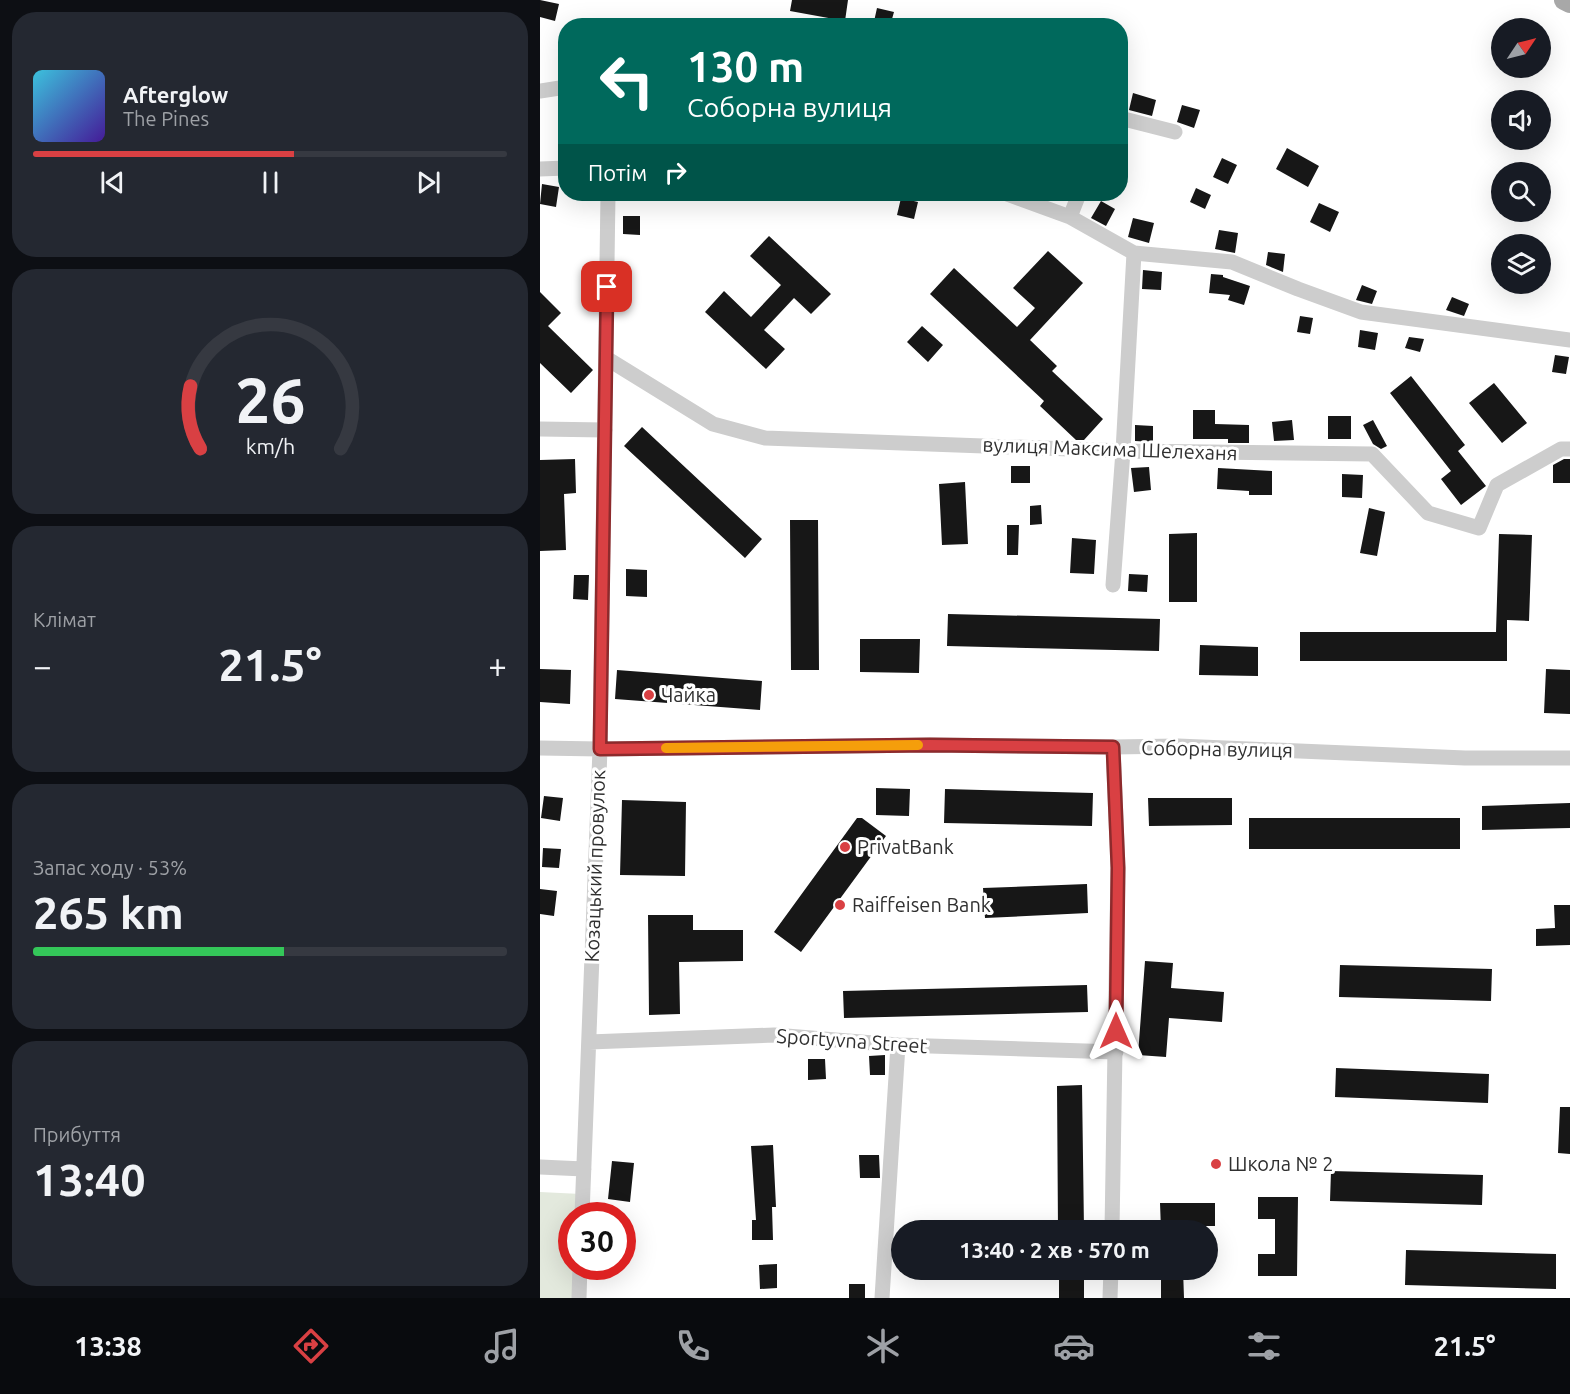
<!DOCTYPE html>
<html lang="uk">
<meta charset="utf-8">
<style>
:root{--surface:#171b24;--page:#242831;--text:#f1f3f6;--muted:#9ea1a6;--line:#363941;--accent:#d94043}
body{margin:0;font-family:Ubuntu,sans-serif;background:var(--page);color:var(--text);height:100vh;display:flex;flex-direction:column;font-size:22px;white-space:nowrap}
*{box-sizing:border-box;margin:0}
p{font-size:20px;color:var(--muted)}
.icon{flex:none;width:33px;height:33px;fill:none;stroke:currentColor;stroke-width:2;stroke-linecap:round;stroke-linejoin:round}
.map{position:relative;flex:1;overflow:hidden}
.panel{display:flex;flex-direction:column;gap:12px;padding:12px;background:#0d0f14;width:540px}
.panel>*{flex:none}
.banner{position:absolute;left:18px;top:18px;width:570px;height:183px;border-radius:24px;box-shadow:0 6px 24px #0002;background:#00695c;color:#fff;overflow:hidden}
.needle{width:39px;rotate:55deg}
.buttons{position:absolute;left:951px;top:18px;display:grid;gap:12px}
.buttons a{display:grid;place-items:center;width:60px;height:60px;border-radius:50%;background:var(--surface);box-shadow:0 6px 24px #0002;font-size:30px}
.speed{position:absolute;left:18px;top:1202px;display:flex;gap:12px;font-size:30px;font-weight:700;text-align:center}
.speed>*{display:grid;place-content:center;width:78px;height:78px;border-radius:50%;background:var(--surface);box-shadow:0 6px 24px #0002;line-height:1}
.speed .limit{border:9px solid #d22;background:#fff;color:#111}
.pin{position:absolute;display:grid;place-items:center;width:51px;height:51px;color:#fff;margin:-26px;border-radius:12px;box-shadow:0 3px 9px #0006}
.me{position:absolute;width:66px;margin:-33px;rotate:0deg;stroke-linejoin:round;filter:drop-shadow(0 0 4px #0008)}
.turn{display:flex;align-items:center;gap:21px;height:126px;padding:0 30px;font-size:27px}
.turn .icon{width:78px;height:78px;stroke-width:2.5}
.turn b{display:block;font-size:42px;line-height:51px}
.then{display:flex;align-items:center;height:57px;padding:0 30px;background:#0003;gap:12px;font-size:22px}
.big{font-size:45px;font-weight:600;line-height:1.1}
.panel .widget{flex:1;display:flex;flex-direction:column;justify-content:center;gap:9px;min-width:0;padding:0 21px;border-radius:24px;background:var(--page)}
.panel .dial{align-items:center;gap:0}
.dial svg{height:156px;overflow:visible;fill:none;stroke:var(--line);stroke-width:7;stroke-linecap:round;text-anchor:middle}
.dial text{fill:var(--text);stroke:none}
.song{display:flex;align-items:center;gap:18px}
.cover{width:72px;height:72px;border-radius:9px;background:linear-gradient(135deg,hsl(190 70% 55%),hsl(260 70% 35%))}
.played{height:6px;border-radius:3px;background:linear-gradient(90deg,var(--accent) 55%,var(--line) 55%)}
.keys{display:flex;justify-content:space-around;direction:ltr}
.heat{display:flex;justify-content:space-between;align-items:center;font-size:33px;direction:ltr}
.charge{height:9px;border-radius:4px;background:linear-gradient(90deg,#34c759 53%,var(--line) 0)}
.trip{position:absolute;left:351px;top:1220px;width:327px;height:60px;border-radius:30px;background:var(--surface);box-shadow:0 6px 24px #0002;font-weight:600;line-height:60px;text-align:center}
.tabs{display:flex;height:96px;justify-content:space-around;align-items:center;background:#090b0e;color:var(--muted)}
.tabs .icon{width:42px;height:42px}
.tabs .active{color:var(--accent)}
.tabs b{font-size:27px;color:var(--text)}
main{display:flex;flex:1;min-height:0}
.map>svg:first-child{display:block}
.green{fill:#e3e9dd}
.building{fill:#171717}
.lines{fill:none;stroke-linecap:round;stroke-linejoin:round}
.minor{stroke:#cdcdcd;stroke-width:15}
.major{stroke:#a8a8a8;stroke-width:20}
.route-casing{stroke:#8d2a2c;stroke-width:15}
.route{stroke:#d94043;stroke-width:10}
.slow{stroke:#f59e0b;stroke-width:10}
.poi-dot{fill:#d94043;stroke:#fff;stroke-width:2}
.labels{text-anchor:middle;stroke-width:6;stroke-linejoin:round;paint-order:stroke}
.street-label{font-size:20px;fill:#303030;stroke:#fff}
.poi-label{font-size:20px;fill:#303030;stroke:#fff;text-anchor:start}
</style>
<main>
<section class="panel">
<div class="widget">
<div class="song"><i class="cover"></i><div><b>Afterglow</b><p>The Pines</p></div></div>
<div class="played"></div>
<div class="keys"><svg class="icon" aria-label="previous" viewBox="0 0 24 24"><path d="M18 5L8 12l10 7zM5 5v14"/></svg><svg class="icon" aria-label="pause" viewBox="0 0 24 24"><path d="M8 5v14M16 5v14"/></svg><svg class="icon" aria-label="next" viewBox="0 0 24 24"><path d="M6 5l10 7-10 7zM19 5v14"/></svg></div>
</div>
<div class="widget dial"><svg viewBox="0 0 100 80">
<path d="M14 69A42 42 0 1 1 86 69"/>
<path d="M14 69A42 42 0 0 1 9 37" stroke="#d94043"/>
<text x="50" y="56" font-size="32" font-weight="700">26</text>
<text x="50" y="72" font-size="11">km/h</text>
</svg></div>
<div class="widget"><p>Клімат</p>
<div class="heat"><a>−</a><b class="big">21.5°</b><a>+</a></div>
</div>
<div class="widget"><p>Запас ходу · 53%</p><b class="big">265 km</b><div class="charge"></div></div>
<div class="widget"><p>Прибуття</p><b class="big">13:40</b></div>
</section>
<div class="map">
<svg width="1030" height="1298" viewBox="0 0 1030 1298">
<rect width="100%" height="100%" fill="#fff"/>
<path class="green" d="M0,1192l41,2 -1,21h-8v51h6l-1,32h-37z"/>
<path class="building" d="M0,0l19,4 -4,17 -15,-4z
M252,0h56l-3,21 -55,-10z
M337,8l17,4 -4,14h-17z
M593,93l23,7 -4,16 -23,-6z
M642,105l18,5 -6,18 -17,-6z
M747,148l32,18 -11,21 -32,-18z
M682,158l15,7 -9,19 -15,-7z
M2,184l17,3 -3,20 -16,-3z
M656,188l15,7 -6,14 -15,-7z
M361,198l17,4 -4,17 -17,-4z
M561,201l14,8 -9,17 -15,-8z
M779,203l20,9 -9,20 -20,-10z
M83,216h17v19l-17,-1z
M593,218l21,5 -5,20 -21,-6z
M679,230l19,3 -3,20 -20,-4z
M229,236l62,58 -20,20 -17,-16 -30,32 21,19 -19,20 -61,-57 19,-21 27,26 30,-32 -31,-29z
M508,251l35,32 -53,57 27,26 -5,5 51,48 -19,21h-8l-36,-34 4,-5 -114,-107 24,-26 63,59 18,-19 -22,-20z
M728,252l17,2 -2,18 -17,-7z
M603,270l19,2 -1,18 -19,-1z
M671,274l12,1v2l27,9 -6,19 -16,-5 2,-5 -21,-2z
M822,285l15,6 -5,13 -16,-4z
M0,292l21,21 -13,13 45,44 -22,23 -31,-30z
M912,297l17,7 -5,12 -18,-6z
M760,316l13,2 -3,16 -13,-2z
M382,326l21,19 -15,17 -21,-20z
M820,330l18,3 -3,17 -17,-3z
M869,337l15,2 -4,13 -15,-4z
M1015,355l14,2 -3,17 -14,-2z
M871,376l54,69 -7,6 28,35 -25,19 -20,-26 10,-8 -61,-78z
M954,383l33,40 -25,20 -33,-40z
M653,410h22v14l34,1v18h-21v-4h-35z
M788,416h23v23h-23z
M752,420l2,20 -20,1 -2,-19z
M833,420l14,26 -6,3 -8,-5 -10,-19z
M595,425l18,1v16l-18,-1z
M102,427l120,112 -17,19 -121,-112z
M35,459l1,34 -12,1 2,56 -26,1v-91z
M1024,459h6v24h-17v-18z
M471,466h19v17h-19z
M609,467l2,23 -17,2 -3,-24z
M678,468l54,3v24h-23v-4l-32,-2z
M802,474l21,1 -1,23 -20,-1z
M425,482l3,62 -26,1 -3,-61z
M501,505l1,19 -12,1v-19z
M829,508l16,4 -8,44 -17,-3z
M250,520h28l1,150h-28z
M467,525h12l-1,30h-11z
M657,533v69h-28v-68z
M959,534l33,1 -3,86 -22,-1v41h-207v-29h196z
M532,538l24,2 -2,34 -24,-1z
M86,569l21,1v27l-21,-1z
M589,574l19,1 -1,17 -19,-1z
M34,575h15l-1,25 -15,-1z
M408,614l212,5 -1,32 -212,-5z
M320,639h60l-1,34 -59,-1z
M660,645l58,2v29l-59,-1z
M0,669l31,1 -1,34 -30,-2z
M1006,669l24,1v44l-26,-1z
M77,670l145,11 -2,29 -145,-11z
M336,788l34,1 -1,27 -33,-1z
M405,789l148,4 -1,33 -148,-3z
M4,796l19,2 -3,23 -19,-3z
M608,798h84v27l-83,1z
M82,800l64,2 -1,74 -65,-1z
M1030,803v25l-88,2v-24z
M317,818h5l24,18 -85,116 -27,-20z
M709,818h211v31h-211z
M3,848l18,1 -2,19 -17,-1z
M547,884l1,29 -103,5 -2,-30z
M0,889l17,2 -3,25 -14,-2z
M1014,905h16v40l-34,1v-17l19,-1z
M108,915h45v15h50v31l-64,1 1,52 -31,1z
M605,961l28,2 -2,25 53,4 -2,30 -53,-4 -3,39 -28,-2z
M800,965l152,4 -1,32 -152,-4z
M547,985l1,27 -244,6 -1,-27z
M345,1055v20h-15l-1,-19z
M268,1059h17l1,20 -18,1z
M796,1068l153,6 -1,29 -153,-6z
M542,1085l2,145h-26l-1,-144z
M1020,1107h10v47l-12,-1z
M233,1145l3,62h-4l1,33h-21v-20h4l-5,-74z
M319,1155h20l1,23h-20z
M72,1161l22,2 -4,39 -22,-3z
M791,1171l152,4 -1,30 -152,-4z
M718,1197h40l-1,79h-39v-22h17v-35h-17z
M620,1203h55v23h-32v4h-22z
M866,1250l150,4v35l-151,-4z
M237,1264v24l-17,1 -1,-24z
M519,1269h25v29h-25z
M621,1269h22l1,29h-23z
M309,1284h16v14h-16z"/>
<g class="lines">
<path class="minor" d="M0,91l26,-4
M580,118l55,14
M0,169l26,-1
M467,194l63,23 64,36 98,9 66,27 63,23 209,28
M530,217l9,-23
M66,358l107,66 52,14 358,13 249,3 56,59 51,15 18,-43 64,-36h9
M0,429l65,1
M573,585l10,-134 11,-198
M0,748l60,1 330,-4 183,2 65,-1 287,12h105
M49,1042l185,-7 124,10 218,7
M0,1167l44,2
M42,1215l18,-466 8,-555
M572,1230l6,-362 -5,-121
M39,1298l1,-32
M342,1298l16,-253
M570,1298l1,-29"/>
<path class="major" d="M1024,0l6,3"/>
</g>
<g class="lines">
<g class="route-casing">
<path id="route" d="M67,287l-7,462 330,-4 183,2 5,121 -2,163"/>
</g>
<use href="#route" class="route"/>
<path class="slow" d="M126,748l252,-3"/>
</g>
<g class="poi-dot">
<circle cx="109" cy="695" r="6"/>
<circle cx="305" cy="847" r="6"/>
<circle cx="300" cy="905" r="6"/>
<circle cx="676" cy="1164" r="6"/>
</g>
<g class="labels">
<g class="street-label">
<text transform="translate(570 449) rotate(2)" y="7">вулиця Максима Шелеханя</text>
<text transform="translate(677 749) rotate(1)" y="7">Соборна вулиця</text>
<text transform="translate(55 866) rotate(-88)" y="7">Козацький провулок</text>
<text transform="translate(312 1041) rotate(4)" y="7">Sportyvna Street</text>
</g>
<g class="poi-label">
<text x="121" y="702">Чайка</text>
<text x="317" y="854">PrivatBank</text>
<text x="312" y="912">Raiffeisen Bank</text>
<text x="688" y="1171">Школа № 2</text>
</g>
</g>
</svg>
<div class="buttons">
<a><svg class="needle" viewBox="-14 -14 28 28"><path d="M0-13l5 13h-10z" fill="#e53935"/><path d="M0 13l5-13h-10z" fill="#9ea1a6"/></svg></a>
<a><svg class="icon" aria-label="sound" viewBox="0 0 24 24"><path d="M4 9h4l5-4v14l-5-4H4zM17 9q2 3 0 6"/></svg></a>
<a><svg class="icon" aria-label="search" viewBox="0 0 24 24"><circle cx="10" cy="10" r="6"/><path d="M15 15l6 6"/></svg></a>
<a><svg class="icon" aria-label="layers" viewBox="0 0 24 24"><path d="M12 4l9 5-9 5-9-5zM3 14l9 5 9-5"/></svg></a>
</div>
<div class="speed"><div class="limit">30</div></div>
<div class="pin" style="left:67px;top:287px;background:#d93025"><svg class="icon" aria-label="arrive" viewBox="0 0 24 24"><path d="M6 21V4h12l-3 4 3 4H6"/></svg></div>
<svg class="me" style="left:576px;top:1031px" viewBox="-20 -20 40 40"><path d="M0-17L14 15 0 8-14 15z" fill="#d94043" stroke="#fff" stroke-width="4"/></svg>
<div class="trip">13:40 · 2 хв · 570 m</div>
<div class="banner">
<div class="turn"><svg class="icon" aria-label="left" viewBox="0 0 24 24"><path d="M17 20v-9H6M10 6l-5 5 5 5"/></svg><div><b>130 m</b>Соборна вулиця</div></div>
<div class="then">Потім<svg class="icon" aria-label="right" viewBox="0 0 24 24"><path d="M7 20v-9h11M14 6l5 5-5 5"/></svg></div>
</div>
</div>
</main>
<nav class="tabs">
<b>13:38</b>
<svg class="icon active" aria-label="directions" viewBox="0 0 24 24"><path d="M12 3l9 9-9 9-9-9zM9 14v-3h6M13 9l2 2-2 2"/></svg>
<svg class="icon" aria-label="music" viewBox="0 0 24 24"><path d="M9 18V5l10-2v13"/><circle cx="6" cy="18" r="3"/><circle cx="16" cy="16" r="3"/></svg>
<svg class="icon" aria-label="phone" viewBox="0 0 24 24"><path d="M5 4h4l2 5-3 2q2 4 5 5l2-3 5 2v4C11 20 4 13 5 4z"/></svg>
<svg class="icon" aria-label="climate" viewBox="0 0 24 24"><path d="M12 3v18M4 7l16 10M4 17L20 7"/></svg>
<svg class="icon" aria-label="car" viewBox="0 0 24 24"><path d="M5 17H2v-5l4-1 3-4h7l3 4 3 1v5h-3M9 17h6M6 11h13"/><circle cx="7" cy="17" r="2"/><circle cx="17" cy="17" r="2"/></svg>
<svg class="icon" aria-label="filters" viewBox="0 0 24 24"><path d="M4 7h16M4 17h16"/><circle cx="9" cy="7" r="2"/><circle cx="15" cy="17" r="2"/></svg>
<b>21.5°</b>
</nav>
